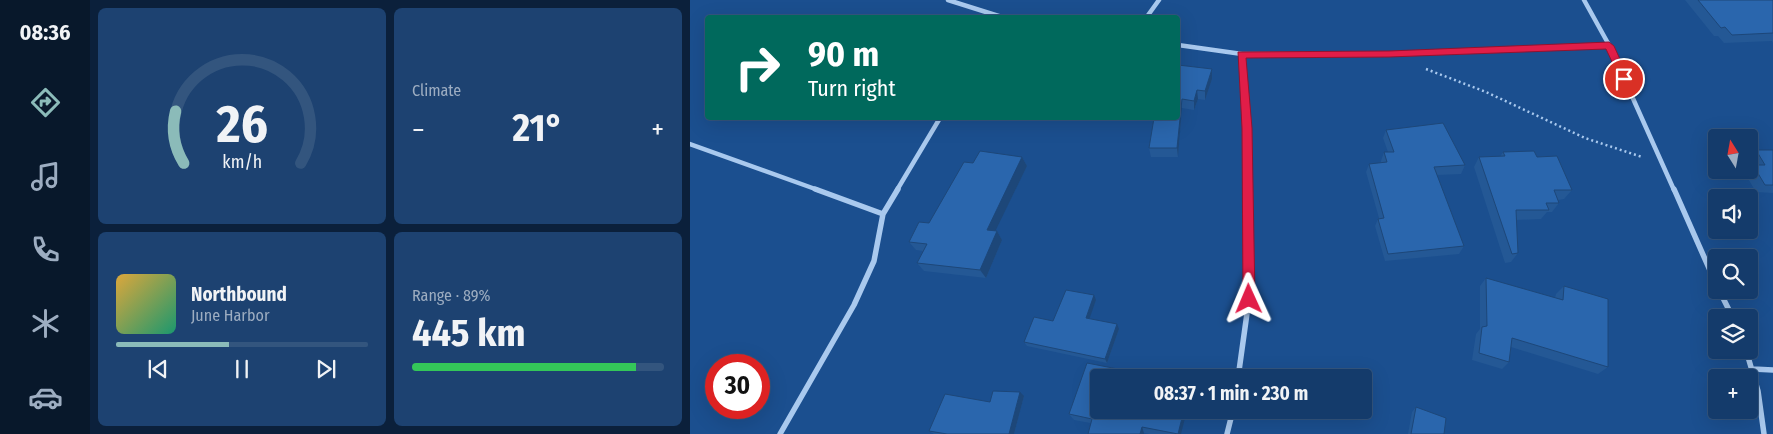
<!DOCTYPE html>
<meta charset="utf-8">
<style>
:root{--surface:#143b6b;--page:#1d4271;--text:#f1f3f6;--muted:#9dadc1;--line:#33557e;--accent:#8bbbb9}
body{margin:0;font-family:"Fira Sans Condensed",sans-serif;background:var(--page);color:var(--text);height:100vh;display:flex;flex-direction:column;font-size:19px;white-space:nowrap}
*{box-sizing:border-box;margin:0}
p{font-size:16px;color:var(--muted)}
.icon{flex:none;width:28px;height:28px;fill:none;stroke:currentColor;stroke-width:2;stroke-linecap:round;stroke-linejoin:round}
.map{position:relative;flex:1;overflow:hidden}
.drawer{display:flex;flex-direction:column;gap:8px;padding:8px;background:#0b203b;width:600px}
.drawer>*{flex:none}
.hud{position:absolute;left:15px;top:15px;width:475px;height:105px;border-radius:5px;box-shadow:0 5px 20px #0002,0 0 0 1px var(--line);background:#00695c;color:#fff;overflow:hidden}
.needle{width:32px;rotate:349deg}
.controls{position:absolute;left:1018px;top:129px;display:grid;gap:10px}
.controls a{display:grid;place-items:center;width:50px;height:50px;border-radius:5px;background:var(--surface);box-shadow:0 5px 20px #0002,0 0 0 1px var(--line);font-size:25px}
.speed{position:absolute;left:15px;top:354px;display:flex;gap:10px;font-size:25px;font-weight:700;text-align:center}
.speed>*{display:grid;place-content:center;width:65px;height:65px;border-radius:50%;background:var(--surface);box-shadow:0 5px 20px #0002,0 0 0 1px var(--line);line-height:1}
.speed .limit{border:8px solid #d22;background:#fff;color:#111}
.pin{position:absolute;display:grid;place-items:center;width:42px;height:42px;color:#fff;margin:-21px;border:2px solid #fff;border-radius:50%;box-shadow:0 1px 5px #0007}
.me{position:absolute;width:55px;margin:-28px;rotate:359deg;stroke-linejoin:round;filter:drop-shadow(0 0 4px #0008)}
.turn{display:flex;align-items:center;gap:18px;height:105px;padding:0 20px;font-size:22px}
.turn .icon{width:65px;height:65px;stroke-width:2.5}
.turn b{display:block;font-size:35px;line-height:42px}
.big{font-size:38px;font-weight:700;line-height:1.1}
.drawer .widget{flex:1;display:flex;flex-direction:column;justify-content:center;gap:8px;min-width:0;padding:0 18px;border-radius:8px;background:var(--page)}
.drawer .dial{align-items:center;gap:0}
.dial svg{height:130px;overflow:visible;fill:none;stroke:var(--line);stroke-width:7;stroke-linecap:round;text-anchor:middle}
.dial text{fill:var(--text);stroke:none}
.song{display:flex;align-items:center;gap:15px}
.cover{width:60px;height:60px;border-radius:8px;background:linear-gradient(135deg,hsl(40 70% 55%),hsl(160 70% 35%))}
.played{height:5px;border-radius:2px;background:linear-gradient(90deg,var(--accent) 45%,var(--line) 45%)}
.keys{display:flex;justify-content:space-around;direction:ltr}
.heat{display:flex;justify-content:space-between;align-items:center;font-size:28px;direction:ltr}
.charge{height:8px;border-radius:4px;background:linear-gradient(90deg,#34c759 89%,var(--line) 0)}
.drawer .tiles{flex:1;display:grid;gap:8px;grid-template-columns:repeat(2,1fr)}
.trip{position:absolute;left:400px;top:369px;width:282px;height:50px;border-radius:5px;background:var(--surface);box-shadow:0 5px 20px #0002,0 0 0 1px var(--line);font-weight:700;line-height:50px;text-align:center}
main{display:flex;flex:1;min-height:0}
.tabs{display:flex;flex-direction:column;width:90px;justify-content:space-around;align-items:center;background:#08182b;color:var(--muted)}
.tabs .icon{width:35px;height:35px}
.tabs .active{color:var(--accent)}
.tabs b{font-size:22px;color:var(--text)}
.map>svg:first-child{display:block}
.lines{fill:none;stroke-linecap:round;stroke-linejoin:round}
.path{stroke:#a9c9ee;stroke-width:2.5;stroke-dasharray:2 3;stroke-linecap:butt}
.minor-far1{stroke:#a9c9ee;stroke-width:4.5}
.minor{stroke:#a9c9ee;stroke-width:5.5}
.wall{fill:#245895}
.shaded-wall{fill:#1d4779}
.building{fill:#2a66ad;stroke:#1d4779}
.route{fill:#e11d48;stroke:#92132f}
</style>
<main>
<nav class="tabs">
<b>08:36</b>
<svg class="icon active" aria-label="directions" viewBox="0 0 24 24"><path d="M12 3l9 9-9 9-9-9zM9 14v-3h6M13 9l2 2-2 2"/></svg>
<svg class="icon" aria-label="music" viewBox="0 0 24 24"><path d="M9 18V5l10-2v13"/><circle cx="6" cy="18" r="3"/><circle cx="16" cy="16" r="3"/></svg>
<svg class="icon" aria-label="phone" viewBox="0 0 24 24"><path d="M5 4h4l2 5-3 2q2 4 5 5l2-3 5 2v4C11 20 4 13 5 4z"/></svg>
<svg class="icon" aria-label="climate" viewBox="0 0 24 24"><path d="M12 3v18M4 7l16 10M4 17L20 7"/></svg>
<svg class="icon" aria-label="car" viewBox="0 0 24 24"><path d="M5 17H2v-5l4-1 3-4h7l3 4 3 1v5h-3M9 17h6M6 11h13"/><circle cx="7" cy="17" r="2"/><circle cx="17" cy="17" r="2"/></svg>
</nav>
<section class="drawer">
<div class="tiles">
<div class="widget dial"><svg viewBox="0 0 100 80">
<path d="M14 69A42 42 0 1 1 86 69"/>
<path d="M14 69A42 42 0 0 1 9 37" stroke="#8bbbb9"/>
<text x="50" y="56" font-size="32" font-weight="700">26</text>
<text x="50" y="72" font-size="11">km/h</text>
</svg></div>
<div class="widget"><p>Climate</p>
<div class="heat"><a>−</a><b class="big">21°</b><a>+</a></div>
</div>
<div class="widget">
<div class="song"><i class="cover"></i><div><b>Northbound</b><p>June Harbor</p></div></div>
<div class="played"></div>
<div class="keys"><svg class="icon" aria-label="previous" viewBox="0 0 24 24"><path d="M18 5L8 12l10 7zM5 5v14"/></svg><svg class="icon" aria-label="pause" viewBox="0 0 24 24"><path d="M8 5v14M16 5v14"/></svg><svg class="icon" aria-label="next" viewBox="0 0 24 24"><path d="M6 5l10 7-10 7zM19 5v14"/></svg></div>
</div>
<div class="widget"><p>Range · 89%</p><b class="big">445 km</b><div class="charge"></div></div>
</div>
</section>
<div class="map">
<svg width="1083" height="434" viewBox="0 0 1083 434">
<rect width="100%" height="100%" fill="#1b4f8f"/>
<g class="lines">
<path class="path" d="M736,69l60,23 99,46 57,19"/>
<path class="minor-far1" d="M258,0l57,18
M894,0l25,45 65,145
M456,18l13,-18
M488,45l64,9h147l220,-9
M552,54l5,74 1,62
M0,144l128,46
M207,190l43,-72"/>
<path class="minor" d="M984,189l42,95
M193,214l15,-25
M1029,290l14,28
M1056,350l12,41 6,43
M1063,369l20,1
M548,378l11,-79 -1,-110
M90,434l74,-129 20,-44 9,-47 -68,-25
M537,434l6,-24"/>
</g>
<path class="wall" d="M995,0h88v43l-1,-2 -48,2 -6,-7h-4z
M488,65l34,4v10l-7,21 -7,-1 -4,11 -12,-2 -4,49h-27l-2,-9z
M696,130l79,35 -4,9 -24,1 27,71 -5,8 -74,7 -10,-35 3,-7 1,-1 -13,-46 3,-8 12,-1v-2l3,-9h4l-5,-14z
M1066,150h17v43l-17,-1 -12,-20 3,-2h2v-2l3,-2 -3,-6v-3z
M813,152l34,5 35,33 -8,9 -6,1 1,3 -7,9h-5l-6,7 -25,1 2,33 -7,9 -6,1 -31,-96 5,-10h21z
M332,157l5,9 -32,65h2l5,9 -16,38 -62,-7 -7,-8 6,-12 -7,-1 -7,-8 20,-19 44,-60z
M796,278l69,20 1,-4 8,-8 44,81 -10,7 -87,-27 -2,15 -7,7 -30,-9 4,-26 4,-5v-43z
M406,300l-7,18 30,11 -12,34 -80,-17 -3,-4 29,-21z
M334,396l-10,38h-80l-5,-3 61,-29z
M726,407l28,27h-36l4,-22z
M379,414l112,20h-31l-76,-14z"/>
<path class="shaded-wall" d="M522,69v10l-7,21v-9z
M507,90l1,9 -4,11v-9z
M492,99v9l-4,49 -1,-9z
M332,157l5,9 -35,72 -5,-8z
M307,231l5,9 -16,38 -6,-8z
M404,295l2,5 -8,23 -2,-5z
M427,324l2,5 -12,34 -2,-4z
M330,392l4,4 -10,38h-5z
M494,410h3l-6,24h-3z
M452,427l2,6v1h-4z"/>
<path class="building" d="M1008,0h75v33l-41,2 -7,-8 -4,1z
M488,65l34,4 -7,22 -8,-1 -3,11 -12,-2 -5,49h-28l5,-30h24z
M753,123l22,42 -31,2 30,79 -76,8 -10,-35 6,-1 -15,-54 18,-2 -3,-10h10l-8,-22z
M1066,150h17v35h-8l-12,-20h12z
M290,151l42,6 -35,73 10,1 -17,39 -63,-7 10,-19 -18,-2 10,-20 10,1 35,-61 9,1z
M844,151l3,6 20,-1 15,34h-18l5,13h-13l3,7h-33l2,43 -6,1 -33,-97 26,-1 -2,-4z
M796,278l77,22 1,-14 44,13v68l-96,-29 -3,24 -30,-9 3,-26 5,-1z
M376,290l28,5 -8,23 31,6 -12,35 -81,-17 10,-25 19,4z
M397,363l77,15h-65v32h85l-6,24 -36,-7 -2,7h-52l4,-15 -23,-5z
M303,391l27,1 -11,42h-62l-18,-3 16,-37 45,8z
M726,407l30,11 -2,16h-33z"/>
<path class="route" d="M919,42l5,4 15,33 -1,2h-7l-15,-32 -217,8 -143,1 6,70 3,171 -2,4 -4,2 -5,-2 -1,-4 -1,-171 -4,-76 151,-1z"/>
</svg>
<div class="controls">
<a><svg class="needle" viewBox="-14 -14 28 28"><path d="M0-13l5 13h-10z" fill="#e53935"/><path d="M0 13l5-13h-10z" fill="#9dadc1"/></svg></a>
<a><svg class="icon" aria-label="sound" viewBox="0 0 24 24"><path d="M4 9h4l5-4v14l-5-4H4zM17 9q2 3 0 6"/></svg></a>
<a><svg class="icon" aria-label="search" viewBox="0 0 24 24"><circle cx="10" cy="10" r="6"/><path d="M15 15l6 6"/></svg></a>
<a><svg class="icon" aria-label="layers" viewBox="0 0 24 24"><path d="M12 4l9 5-9 5-9-5zM3 14l9 5 9-5"/></svg></a>
<a>+</a>
</div>
<div class="speed"><div class="limit">30</div></div>
<div class="pin" style="left:934px;top:79px;background:#d93025"><svg class="icon" aria-label="arrive" viewBox="0 0 24 24"><path d="M6 21V4h12l-3 4 3 4H6"/></svg></div>
<svg class="me" style="left:559px;top:299px" viewBox="-20 -20 40 40"><path d="M0-17L14 15 0 8-14 15z" fill="#e11d48" stroke="#fff" stroke-width="4"/></svg>
<div class="trip">08:37 · 1 min · 230 m</div>
<div class="hud">
<div class="turn"><svg class="icon" aria-label="right" viewBox="0 0 24 24"><path d="M7 20v-9h11M14 6l5 5-5 5"/></svg><div><b>90 m</b>Turn right</div></div>
</div>
</div>
</main>
